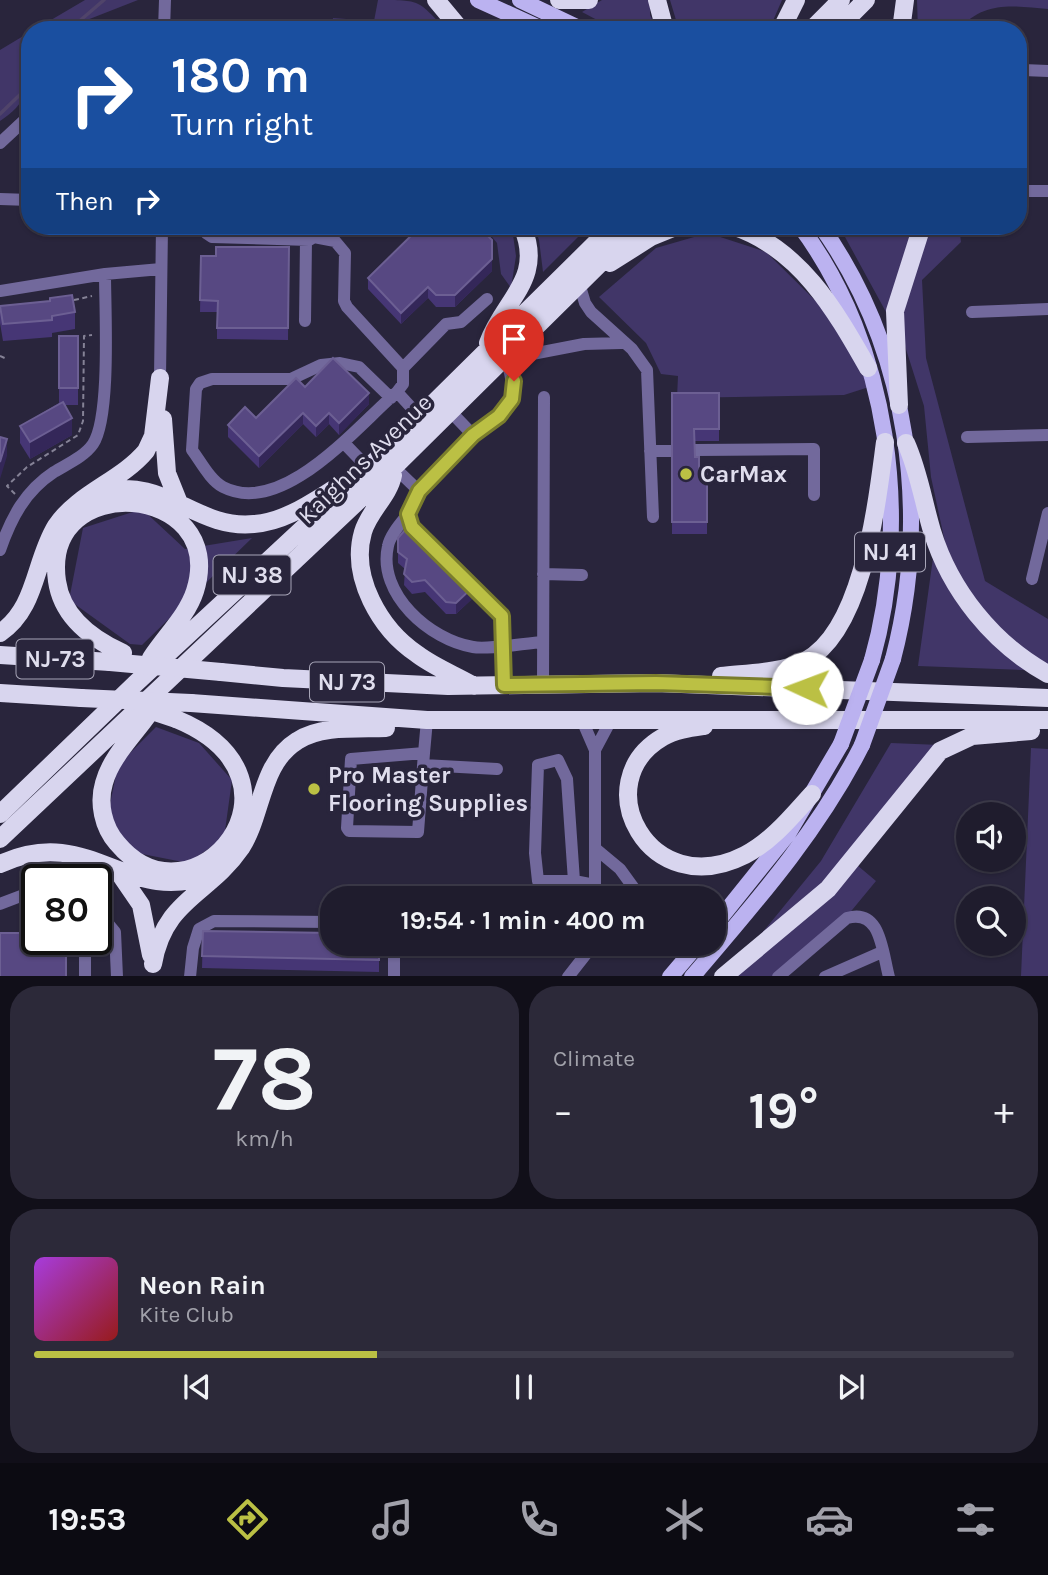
<!DOCTYPE html>
<meta charset="utf-8">
<style>
:root{--surface:#1f1c2d;--page:#2c2939;--text:#f1f3f6;--muted:#a1a1aa;--line:#3c3a49;--accent:#bbc044}
body{margin:0;font-family:Karla,sans-serif;background:var(--page);color:var(--text);height:100vh;display:flex;flex-direction:column;font-size:26px;white-space:nowrap}
*{box-sizing:border-box;margin:0}
p{font-size:23px;color:var(--muted)}
.icon{flex:none;width:38px;height:38px;fill:none;stroke:currentColor;stroke-width:2;stroke-linecap:round;stroke-linejoin:round}
.map{position:relative;height:976px;overflow:hidden}
.sheet{display:flex;flex-direction:column;gap:10px;padding:10px;background:#110f19;flex:1}
.sheet>*{flex:none}
.hud{position:absolute;left:21px;top:21px;width:1006px;height:214px;border-radius:28px;box-shadow:0 2px 5px #0004,0 0 0 2px var(--line);background:#1a4fa0;color:#fff;overflow:hidden}
.tools{position:absolute;left:956px;top:802px;display:grid;gap:14px}
.tools a{display:grid;place-items:center;width:70px;height:70px;border-radius:50%;background:var(--surface);box-shadow:0 2px 5px #0004,0 0 0 2px var(--line);font-size:35px}
.speed{position:absolute;left:21px;top:864px;display:flex;gap:14px;font-size:35px;font-weight:700;text-align:center}
.speed>*{display:grid;place-content:center;width:91px;height:91px;border-radius:50%;background:var(--surface);box-shadow:0 2px 5px #0004,0 0 0 2px var(--line);line-height:1}
.speed .limit{border:4px solid #111;border-radius:10px;background:#fff;color:#111}
.pin{position:absolute;display:grid;place-items:center;width:60px;height:60px;color:#fff;margin:-72px -30px;border-radius:50% 50% 50% 0;rotate:-45deg;box-shadow:0 0 7px #0007}
.pin .icon{rotate:45deg}
.me{position:absolute;width:77px;margin:-38px;rotate:272deg;stroke-linejoin:round;filter:drop-shadow(0 0 5px #0008)}
.turn{display:flex;align-items:center;gap:24px;height:147px;padding:0 35px;font-size:32px}
.turn .icon{width:91px;height:91px;stroke-width:2.5}
.turn b{display:block;font-size:49px;line-height:60px}
.then{display:flex;align-items:center;height:66px;padding:0 35px;background:#0003;gap:14px;font-size:26px}
.big{font-size:52px;font-weight:700;line-height:1.1}
.sheet .card{flex:1;display:flex;flex-direction:column;justify-content:center;gap:10px;min-width:0;padding:0 24px;border-radius:28px;background:var(--page)}
.sheet .dial{align-items:center;gap:0}
.dial b{font-size:91px;line-height:1}
.song{display:flex;align-items:center;gap:21px}
.cover{width:84px;height:84px;border-radius:10px;background:linear-gradient(135deg,hsl(280 70% 55%),hsl(0 70% 35%))}
.played{height:7px;border-radius:4px;background:linear-gradient(90deg,var(--accent) 35%,var(--line) 35%)}
.keys{display:flex;justify-content:space-around;direction:ltr}
.heat{display:flex;justify-content:space-between;align-items:center;font-size:38px;direction:ltr}
.sheet .tiles{flex:1;display:grid;gap:10px;grid-template-columns:1fr 1fr}
.card:last-child{grid-column:span 2}
.trip{position:absolute;left:320px;top:886px;width:406px;height:70px;border-radius:28px;background:var(--surface);box-shadow:0 2px 5px #0004,0 0 0 2px var(--line);font-weight:700;line-height:70px;text-align:center}
.menu{display:flex;height:112px;justify-content:space-around;align-items:center;background:#0c0b12;color:var(--muted)}
.menu .icon{width:49px;height:49px}
.menu .active{color:var(--accent)}
.menu b{font-size:32px;color:var(--text)}
.map>svg:first-child{display:block}
.green{fill:#413668}
.lines{fill:none;stroke-linecap:round;stroke-linejoin:round}
.stream{stroke:#50446a;stroke-width:3.5}
.path{stroke:#858296;stroke-width:2;stroke-dasharray:5 3.5;stroke-linecap:butt}
.minor{stroke:#72699c;stroke-width:12}
.major{stroke:#bbb2f0;stroke-width:16}
.highway{stroke:#d8d5ee;stroke-width:18}
.major-bridge{stroke:#bbb2f0;stroke-width:16}
.highway-bridge{stroke:#d8d5ee;stroke-width:18}
.wall{fill:#463675}
.shaded-wall{fill:#342759}
.building{fill:#574882;stroke:#6c5f93;stroke-width:2}
.route-casing{stroke:#7a7d2c;stroke-width:18}
.route{stroke:#bbc044;stroke-width:12}
.poi-dot{fill:#bbc044;stroke:#29253c;stroke-width:2.5}
.labels{text-anchor:middle;stroke-width:7;stroke-linejoin:round;paint-order:stroke}
.shield{fill:#29253c;stroke:#a8a6b8;stroke-width:2}
.shield-label{font-size:23px;font-weight:bold;fill:#dfdded}
.street-label{font-size:24px;fill:#dfdded;stroke:#29253c}
.poi-label{font-size:24px;font-weight:bold;fill:#dfdded;stroke:#29253c;text-anchor:start}
</style>
<div class="map">
<svg width="1048" height="977" viewBox="0 0 1048 977">
<rect width="100%" height="100%" fill="#29253c"/>
<path class="green" d="M85,0h53l-51,20 -8,10h-45z
M378,0c43,0 40,0 68,30h-115l2,-12 41,3z
M602,0h48v15l7,15h-41l-34,-18z
M670,0h112l-13,30h-90z
M917,0h131v9c-34,-3 -65,-9 -89,21h-41z
M30,32c0,39 7,66 -30,89v-71z
M483,226l29,2 4,28 -5,32 -10,-14 -4,-31z
M534,226h55l-46,46 -4,-32z
M839,226h74l-27,86z
M929,226h30l2,16 -39,38 4,78 59,223 63,38v52l-130,-5 15,-108 13,-11 -15,-70 -7,-71 -26,-82z
M708,233l58,19 69,68 34,67 -25,8 -167,3 1,-22 -17,-2 -15,-31 -47,-46 57,-49z
M142,509l43,40 67,-11 -110,107 -12,-1 -61,-44 14,-72z
M156,727l43,16 33,37 -8,58 -36,25 -56,-11 -24,-38 10,-49z
M891,743l49,2 -89,115 25,21 -33,40 -57,55 -60,1 95,-116z
M1031,748l17,1v227h-27z"/>
<g class="lines">
<path class="stream" d="M69,30l35,-30
M0,114l30,-29"/>
<path class="path" d="M74,300l18,-4
M0,356l7,3
M15,494l-8,-8 20,-19 51,-32 5,-14 1,-85 8,-1"/>
<path class="minor" d="M164,30l1,-30
M1023,70l25,1
M0,143l30,-28
M1018,191h30
M0,199l30,1
M206,226v7l6,4 97,3 5,-3 21,4 10,12 -1,48 3,6 56,61v16l-6,8c-39,33 -114,126 -174,95 -13,-7 -22,-25 -31,-37l4,-61 4,-6 12,-4h79l30,-14 19,-2 19,4 32,31
M386,226l2,1
M105,274l56,-5
M579,283l6,20 6,9 41,37 15,21 6,147
M0,291l105,-17c0,36 6,143 -12,170 -9,13 -26,20 -39,28 -29,19 -43,46 -54,78
M972,312l76,-3
M305,321l1,-81
M515,347l17,7 52,-10 37,-1
M403,368l43,-44 15,-2 26,-23
M160,378l2,-152
M397,392l23,25
M473,435c34,-26 49,-34 32,-78
M967,437l81,-2
M344,443l24,25
M695,450l119,-1v46
M650,451h22
M394,467l25,24 -11,23 4,13 15,15
M419,491l54,-56 -23,-24
M408,514c-7,9 -18,21 -20,32 -11,48 42,94 85,101 15,3 53,-4 70,-5
M543,574l39,1
M462,577l40,39 2,69
M1032,579l16,-66
M543,685l1,-288
M582,720l13,30v148
M595,750l16,-30
M424,753l-6,79 -69,-1 -2,-3 4,-69 73,-6 3,-33
M423,765l74,4
M596,849l24,20 21,29
M574,881h-36l-3,-28 3,-88 20,-5 9,19 7,102 21,4
M0,904l26,-10h11
M96,909l19,23 2,45
M96,932l14,-5
M394,943v34
M85,977v-37
M190,977l3,-29 6,-19 15,-8 118,1
M568,977l18,-23 4,-11
M778,977l69,-59c34,-10 35,33 42,59
M825,977l57,-25"/>
<path class="major" d="M478,0l66,30
M520,0l63,30
M800,226c89,119 112,293 72,434
M821,226c88,124 110,288 72,433
M714,926l74,-92 53,-90
M670,977l29,-34
M692,977c63,-74 126,-145 170,-232"/>
<path class="highway" d="M436,0l25,30
M559,0h30
M657,0l8,30
M781,30l15,-30
M811,30l30,-30
M836,30l30,-30
M901,30l4,-30
M732,226c68,22 103,84 136,142
M610,263l41,-26 27,-11
M488,343c16,-44 57,-64 34,-117
M899,405l-4,-94 27,-85
M163,419l4,54 12,30
M906,443c13,29 17,58 26,88 18,59 61,113 116,143
M393,475c-4,21 -24,36 -30,57 -13,45 17,97 54,122 17,13 38,21 57,32
M99,493c66,-19 95,37 155,31 29,-2 54,-19 78,-34
M0,633c37,-25 34,-71 56,-107 22,-33 65,-45 90,-75l7,-15 7,-58
M123,653c-31,-14 -61,-36 -66,-72 -16,-113 172,-98 138,10 -8,25 -30,45 -44,67
M0,655l110,7
M221,672l62,6 165,8 208,-3 392,15
M721,676c26,-3 60,-3 84,-15 59,-31 72,-160 80,-219
M0,693l81,5
M156,703c-15,26 -44,50 -52,80 -6,20 -1,44 13,60 76,92 207,-63 59,-124
M191,703l236,17h621
M704,726c-14,2 -29,4 -41,11 -78,45 -14,167 82,118 27,-14 47,-39 67,-61
M0,814l136,-131 232,-215 245,-242
M0,839l394,-372 244,-241
M0,864c91,-42 127,44 211,10
M117,870l24,35 10,50
M153,964c11,-65 56,-69 88,-116 22,-34 19,-84 56,-107 24,-16 61,-12 89,-13
M723,977l105,-88 112,-138 32,-15 59,-5"/>
<path class="major-bridge" d="M841,744l31,-84
M862,745l31,-86"/>
<path class="highway-bridge" d="M110,662l111,10
M81,698l110,5
M140,707l36,12"/>
</g>
<path class="wall" d="M289,247l-1,93 -71,-1v-27h-17l1,-56h15z
M492,271l-37,36h-19l-8,-9 -27,26 -33,-35v-11z
M0,306l75,6v17l-23,4v4l-49,4 -3,-18z
M59,336h19v69h-14l8,30 -42,24 -10,-16v-17l39,-23z
M305,387l64,17 -30,31 -10,-11 -13,13 -13,-13 -44,44 -31,-31v-12l28,-7z
M672,393h47v48h-24v16l4,12h8v65h-35z
M398,538l75,60 -17,16h-10l-21,-22 -13,2 -8,-9 1,-16 -7,-6z
M203,931l176,12v29l-177,-4z"/>
<path class="shaded-wall" d="M492,259v12l-37,36v-12z
M428,287v11l-27,26v-11z
M369,393v11l-30,31v-12z
M303,413v11l-44,44v-12z
M329,413v11l-13,13v-11z
M72,418v17l-42,24v-17z
M7,439v17l-7,23v-17z
M473,587v11l-17,16v-11z"/>
<path class="building" d="M421,226h57l14,14v19l-37,36h-19l-8,-8 -27,26 -33,-35z
M216,247h73l-1,81h-71l1,-27 -18,-1 1,-44h15z
M72,295l3,17 -23,4v4l-49,4 -3,-18 50,-5v-3z
M59,336h19v52h-19z
M333,358l36,35 -30,30 -10,-10 -13,13 -13,-13 -44,43 -31,-31 17,-18 11,11 40,-40 9,9z
M672,393h47v36h-25l1,28h4v12h8v53h-35z
M63,402l9,16 -42,24 -10,-16z
M0,437l7,2 -7,23z
M405,530l16,1 52,56 -17,16 -10,-1 -21,-22 -13,2 -8,-8 3,-15 -9,-7v-14z
M203,931l129,2v10h47v17l-177,-4z
M0,933h37v7h29v37h-66z"/>
<g class="lines">
<g class="route-casing">
<path id="route" d="M514,381l-2,18 -13,17 -26,19 -54,56 -11,23 4,13 90,89 2,69 152,-2 151,5"/>
</g>
<use href="#route" class="route"/>
</g>
<g class="poi-dot">
<circle cx="686" cy="474" r="7"/>
<circle cx="314" cy="789" r="7"/>
</g>
<g class="labels">
<g class="shield">
<rect x="855" y="532.5" width="70" height="39" rx="5"/>
<rect x="213.5" y="555.5" width="77" height="39" rx="5"/>
<rect x="16.5" y="639.5" width="77" height="39" rx="5"/>
<rect x="310" y="662.5" width="74" height="39" rx="5"/>
</g>
<g class="shield-label">
<text x="890" y="560">NJ 41</text>
<text x="252" y="583">NJ 38</text>
<text x="55" y="667">NJ-73</text>
<text x="347" y="690">NJ 73</text>
</g>
<g class="street-label">
<text transform="translate(365 459) rotate(-44)" y="8">Kaighns Avenue</text>
</g>
<g class="poi-label">
<text x="700" y="482">CarMax</text>
<text x="328" y="783">Pro Master<tspan x="328" dy="28">Flooring Supplies</tspan></text>
</g>
</g>
</svg>
<div class="tools">
<a><svg class="icon" aria-label="sound" viewBox="0 0 24 24"><path d="M4 9h4l5-4v14l-5-4H4zM17 9q2 3 0 6"/></svg></a>
<a><svg class="icon" aria-label="search" viewBox="0 0 24 24"><circle cx="10" cy="10" r="6"/><path d="M15 15l6 6"/></svg></a>
</div>
<div class="speed"><div class="limit">80</div></div>
<div class="pin" style="left:514px;top:381px;background:#d93025"><svg class="icon" aria-label="arrive" viewBox="0 0 24 24"><path d="M6 21V4h12l-3 4 3 4H6"/></svg></div>
<svg class="me" style="left:807px;top:688px" viewBox="-20 -20 40 40"><circle r="19" fill="#fff"/><path d="M0-13L10 11 0 6-10 11z" fill="#bbc044"/></svg>
<div class="trip">19:54 · 1 min · 400 m</div>
<div class="hud">
<div class="turn"><svg class="icon" aria-label="right" viewBox="0 0 24 24"><path d="M7 20v-9h11M14 6l5 5-5 5"/></svg><div><b>180 m</b>Turn right</div></div>
<div class="then">Then<svg class="icon" aria-label="right" viewBox="0 0 24 24"><path d="M7 20v-9h11M14 6l5 5-5 5"/></svg></div>
</div>
</div>
<section class="sheet">
<div class="tiles">
<div class="card dial"><b>78</b><p>km/h</p></div>
<div class="card"><p>Climate</p>
<div class="heat"><a>−</a><b class="big">19°</b><a>+</a></div>
</div>
<div class="card">
<div class="song"><i class="cover"></i><div><b>Neon Rain</b><p>Kite Club</p></div></div>
<div class="played"></div>
<div class="keys"><svg class="icon" aria-label="previous" viewBox="0 0 24 24"><path d="M18 5L8 12l10 7zM5 5v14"/></svg><svg class="icon" aria-label="pause" viewBox="0 0 24 24"><path d="M8 5v14M16 5v14"/></svg><svg class="icon" aria-label="next" viewBox="0 0 24 24"><path d="M6 5l10 7-10 7zM19 5v14"/></svg></div>
</div>
</div>
</section>
<nav class="menu">
<b>19:53</b>
<svg class="icon active" aria-label="directions" viewBox="0 0 24 24"><path d="M12 3l9 9-9 9-9-9zM9 14v-3h6M13 9l2 2-2 2"/></svg>
<svg class="icon" aria-label="music" viewBox="0 0 24 24"><path d="M9 18V5l10-2v13"/><circle cx="6" cy="18" r="3"/><circle cx="16" cy="16" r="3"/></svg>
<svg class="icon" aria-label="phone" viewBox="0 0 24 24"><path d="M5 4h4l2 5-3 2q2 4 5 5l2-3 5 2v4C11 20 4 13 5 4z"/></svg>
<svg class="icon" aria-label="climate" viewBox="0 0 24 24"><path d="M12 3v18M4 7l16 10M4 17L20 7"/></svg>
<svg class="icon" aria-label="car" viewBox="0 0 24 24"><path d="M5 17H2v-5l4-1 3-4h7l3 4 3 1v5h-3M9 17h6M6 11h13"/><circle cx="7" cy="17" r="2"/><circle cx="17" cy="17" r="2"/></svg>
<svg class="icon" aria-label="filters" viewBox="0 0 24 24"><path d="M4 7h16M4 17h16"/><circle cx="9" cy="7" r="2"/><circle cx="15" cy="17" r="2"/></svg>
</nav>
